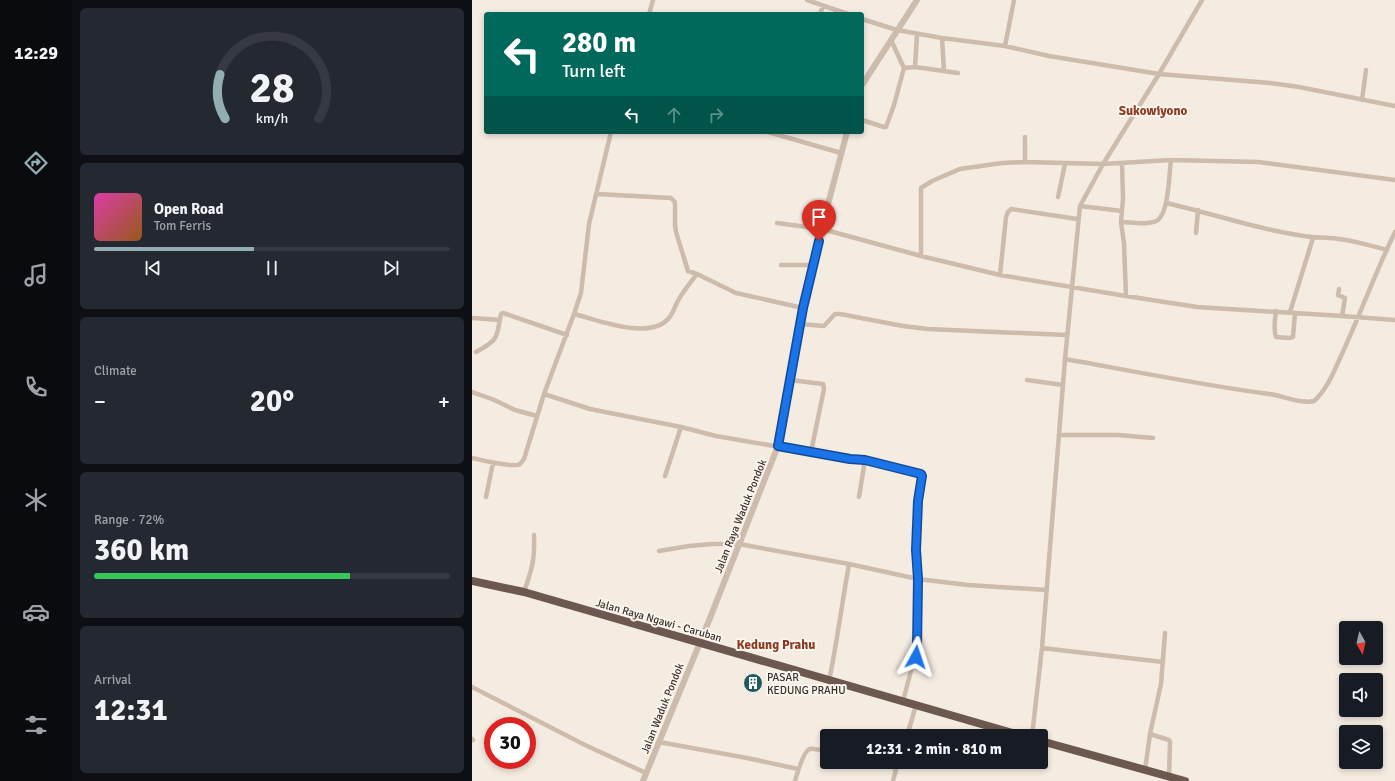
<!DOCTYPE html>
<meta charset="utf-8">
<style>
:root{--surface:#171b24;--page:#242831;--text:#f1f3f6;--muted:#9ea1a6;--line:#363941;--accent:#92aeb2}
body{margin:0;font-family:Signika,sans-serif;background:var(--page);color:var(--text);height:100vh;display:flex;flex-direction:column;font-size:15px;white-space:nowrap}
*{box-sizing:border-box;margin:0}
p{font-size:13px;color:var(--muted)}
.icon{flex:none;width:22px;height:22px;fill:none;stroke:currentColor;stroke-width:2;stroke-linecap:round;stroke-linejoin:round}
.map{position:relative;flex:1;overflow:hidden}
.panel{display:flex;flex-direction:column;gap:8px;padding:8px;background:#0d0f14;width:400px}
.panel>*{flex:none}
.hud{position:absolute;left:12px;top:12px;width:380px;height:122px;border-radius:4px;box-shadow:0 2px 6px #0003;background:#00695c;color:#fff;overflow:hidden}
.needle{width:26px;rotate:172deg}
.controls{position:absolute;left:867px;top:621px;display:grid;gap:8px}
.controls a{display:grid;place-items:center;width:44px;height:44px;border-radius:4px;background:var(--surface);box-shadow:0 2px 6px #0003;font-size:20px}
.speed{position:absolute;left:12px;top:717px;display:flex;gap:8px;font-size:20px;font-weight:700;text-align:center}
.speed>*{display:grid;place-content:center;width:52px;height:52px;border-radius:50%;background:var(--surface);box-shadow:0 2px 6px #0003;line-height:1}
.speed .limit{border:6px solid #d22;background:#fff;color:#111}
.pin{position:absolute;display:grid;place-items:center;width:34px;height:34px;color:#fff;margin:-41px -17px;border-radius:50% 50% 50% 0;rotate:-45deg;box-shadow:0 0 4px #0007}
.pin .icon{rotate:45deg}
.me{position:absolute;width:44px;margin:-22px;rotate:5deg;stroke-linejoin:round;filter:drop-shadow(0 0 3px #0008)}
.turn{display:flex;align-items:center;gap:14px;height:84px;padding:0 12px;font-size:18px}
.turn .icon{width:52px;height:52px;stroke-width:2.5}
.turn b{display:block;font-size:28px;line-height:34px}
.lanes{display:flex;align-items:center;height:38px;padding:0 12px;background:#0003;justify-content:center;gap:20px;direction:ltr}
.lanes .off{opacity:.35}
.big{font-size:30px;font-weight:700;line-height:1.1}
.panel .widget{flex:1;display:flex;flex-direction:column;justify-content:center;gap:6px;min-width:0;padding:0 14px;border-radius:6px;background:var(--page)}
.panel .dial{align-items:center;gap:0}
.dial svg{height:104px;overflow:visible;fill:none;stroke:var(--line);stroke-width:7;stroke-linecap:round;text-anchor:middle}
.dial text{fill:var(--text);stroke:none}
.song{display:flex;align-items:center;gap:12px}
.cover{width:48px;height:48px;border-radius:6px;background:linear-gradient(135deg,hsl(320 70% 55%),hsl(30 70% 35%))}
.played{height:4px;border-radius:2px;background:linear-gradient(90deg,var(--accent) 45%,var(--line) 45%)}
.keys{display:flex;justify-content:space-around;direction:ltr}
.heat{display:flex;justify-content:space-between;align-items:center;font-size:22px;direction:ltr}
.charge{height:6px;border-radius:3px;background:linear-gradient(90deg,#34c759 72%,var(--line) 0)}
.trip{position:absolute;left:348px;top:729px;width:228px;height:40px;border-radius:4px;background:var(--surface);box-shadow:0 2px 6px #0003;font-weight:700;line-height:40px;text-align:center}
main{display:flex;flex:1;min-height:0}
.dock{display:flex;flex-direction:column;width:72px;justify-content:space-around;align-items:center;background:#090b0e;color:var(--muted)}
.dock .icon{width:28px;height:28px}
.dock .on{color:var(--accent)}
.dock b{font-size:18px;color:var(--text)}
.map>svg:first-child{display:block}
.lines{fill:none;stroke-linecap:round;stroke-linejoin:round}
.minor{stroke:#cdbbac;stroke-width:4.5}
.tertiary{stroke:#cdbbac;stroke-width:6}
.trunk{stroke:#6c584f;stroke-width:8}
.route-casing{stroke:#114b97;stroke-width:10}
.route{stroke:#1a73e8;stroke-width:7}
.labels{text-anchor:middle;stroke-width:4;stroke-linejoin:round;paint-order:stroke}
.street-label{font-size:11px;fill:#3b302b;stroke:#fbf5ee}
.poi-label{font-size:11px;fill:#3b302b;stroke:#fbf5ee;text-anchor:start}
.quarter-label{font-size:13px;font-weight:bold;fill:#8c3b22;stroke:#fbf5ee}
</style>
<main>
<nav class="dock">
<b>12:29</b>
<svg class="icon on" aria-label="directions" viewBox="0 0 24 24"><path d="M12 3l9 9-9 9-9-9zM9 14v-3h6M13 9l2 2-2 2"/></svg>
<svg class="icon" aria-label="music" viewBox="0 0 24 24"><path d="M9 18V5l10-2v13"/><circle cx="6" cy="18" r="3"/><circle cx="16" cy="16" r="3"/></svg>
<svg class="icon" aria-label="phone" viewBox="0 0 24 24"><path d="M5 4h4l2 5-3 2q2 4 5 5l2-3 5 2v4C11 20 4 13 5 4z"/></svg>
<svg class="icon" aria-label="climate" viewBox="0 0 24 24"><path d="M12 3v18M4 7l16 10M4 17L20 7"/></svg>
<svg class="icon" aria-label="car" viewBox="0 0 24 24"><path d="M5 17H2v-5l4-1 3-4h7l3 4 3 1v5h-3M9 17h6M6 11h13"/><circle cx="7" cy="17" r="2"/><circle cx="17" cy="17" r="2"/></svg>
<svg class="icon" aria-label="filters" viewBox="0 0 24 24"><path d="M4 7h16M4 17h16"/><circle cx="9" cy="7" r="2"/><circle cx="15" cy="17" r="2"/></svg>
</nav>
<section class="panel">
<div class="widget dial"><svg viewBox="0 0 100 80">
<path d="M14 69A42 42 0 1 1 86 69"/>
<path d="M14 69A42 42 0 0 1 10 35" stroke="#92aeb2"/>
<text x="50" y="56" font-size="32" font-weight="700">28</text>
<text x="50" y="72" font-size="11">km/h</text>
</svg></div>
<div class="widget">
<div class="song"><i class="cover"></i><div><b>Open Road</b><p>Tom Ferris</p></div></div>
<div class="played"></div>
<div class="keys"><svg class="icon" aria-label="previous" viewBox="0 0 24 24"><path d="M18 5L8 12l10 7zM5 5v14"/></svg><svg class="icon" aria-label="pause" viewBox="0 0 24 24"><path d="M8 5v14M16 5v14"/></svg><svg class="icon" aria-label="next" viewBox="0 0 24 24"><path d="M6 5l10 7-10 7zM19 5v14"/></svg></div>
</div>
<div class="widget"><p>Climate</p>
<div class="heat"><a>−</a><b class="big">20°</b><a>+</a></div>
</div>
<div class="widget"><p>Range · 72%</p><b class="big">360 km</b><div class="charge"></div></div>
<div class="widget"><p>Arrival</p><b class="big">12:31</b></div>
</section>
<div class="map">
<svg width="923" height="781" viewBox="0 0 923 781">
<rect width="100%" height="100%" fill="#f4ebe1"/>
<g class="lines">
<path class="minor" d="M335,0l41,14
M177,14l4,-14
M348,14l3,-8
M390,19l35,11 45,8 63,8 44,10 110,18 111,9 29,4 96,19
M470,38l2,33
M419,40l13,28 11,-1 43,6
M533,46l9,-46
M443,67l2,-33
M890,100l4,-30
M390,120l22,7h2l8,-22 10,-37
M296,132l73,21
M553,137v25
M650,163l1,36 -2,23 3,21 2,53
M586,197l7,-33
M694,203c49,11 96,28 146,34 6,1 12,0 18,1 19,1 38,7 57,12
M608,206l42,5
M649,222c10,0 28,4 37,-2 11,-9 11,-46 13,-60
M305,223l45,6 99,27 79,19 126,21 71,11 145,9 53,4
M724,233l2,-23
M449,256v-68l11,-7 28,-12 42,-6 23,-1 78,2 68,-4 87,2 137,18
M309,265h31
M225,274l39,19 67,15
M528,275l6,-58 2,-5 3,-3 66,10
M867,289l-1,6 7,3 -3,18
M804,311c-1,9 -3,18 0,26l13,1 4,-1 2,-24
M818,312l23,-74
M102,314c24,6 76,27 95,4 5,-6 6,-13 10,-19 5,-9 12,-17 18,-25l-9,-3 -12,-39 -1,-7v-23l-4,-4 -74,-4
M1,318l27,2
M328,324l24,2 11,-12h5l63,12 25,3 139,6
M4,352c24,-13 20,-14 25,-38l2,-1 64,22
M593,359c68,12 136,26 204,35 15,2 31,10 45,7 13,-11 20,-30 27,-45 19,-41 34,-83 54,-124
M318,380l33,4 1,5 -13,63
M555,380l36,5
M0,392l20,7 23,11 22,6
M72,394l46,15 91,18 35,9 134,23 15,1 56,14 1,2 -4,25 -2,48 2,30 -1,69 -14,53
M587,435h59l35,3
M0,458c8,2 43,10 48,6 1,-1 3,-4 4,-5l20,-65 30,-80 7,-21 8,-69 22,-92
M193,476l16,-49
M14,497l7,-34
M387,497l6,-37
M187,551l30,-5 23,-2h27l110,20 69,15 50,6 79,5
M52,592c8,-23 11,-32 10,-57
M570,648l121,14
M357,681c8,-39 13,-78 20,-117
M0,687l113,58 61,28
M678,734l19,6 1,2 -1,34
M435,736l9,-31
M560,736l10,-88 23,-289 15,-153 23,-42 56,-90 43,-74
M0,739l1,1
M187,742l88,16 51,11
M402,762l22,6
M673,770l5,-36 11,-50 4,-51
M323,781c2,-7 9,-31 15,-32 5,-1 12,2 17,3
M421,781l5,-19"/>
<path class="tertiary" d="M390,85l55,-85
M171,781l65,-158 68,-172 36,-186 35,-133"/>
<path class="trunk" d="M0,581l52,11 499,144
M569,741l144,40"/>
</g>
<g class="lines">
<g class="route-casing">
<path id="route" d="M347,241l-16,67 -25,138 72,13 15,1 56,14 1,2 -4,25 -2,49 2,29 -1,69 -1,9"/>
</g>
<use href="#route" class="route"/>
</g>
<defs>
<g id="building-disc" transform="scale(1)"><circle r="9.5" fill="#1f5a5e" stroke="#fbf5ee"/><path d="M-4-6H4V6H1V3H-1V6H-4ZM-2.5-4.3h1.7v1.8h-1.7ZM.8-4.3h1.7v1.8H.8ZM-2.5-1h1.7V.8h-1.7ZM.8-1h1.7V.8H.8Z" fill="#fff"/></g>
</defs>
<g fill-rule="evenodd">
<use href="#building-disc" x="281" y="683"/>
</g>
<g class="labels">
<g class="street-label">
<text transform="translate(268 516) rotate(-68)" y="4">Jalan Raya Waduk Pondok</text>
<text transform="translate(187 620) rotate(16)" y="4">Jalan Raya Ngawi - Caruban</text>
<text transform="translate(190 708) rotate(-68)" y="4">Jalan Waduk Pondok</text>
</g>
<g class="poi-label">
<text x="295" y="681">PASAR<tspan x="295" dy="13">KEDUNG PRAHU</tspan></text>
</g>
<g class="quarter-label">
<text x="681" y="115">Sukowiyono</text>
<text x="304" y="649">Kedung Prahu</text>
</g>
</g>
</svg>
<div class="controls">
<a><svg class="needle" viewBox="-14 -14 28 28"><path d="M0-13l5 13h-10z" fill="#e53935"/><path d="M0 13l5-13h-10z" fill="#9ea1a6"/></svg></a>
<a><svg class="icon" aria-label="sound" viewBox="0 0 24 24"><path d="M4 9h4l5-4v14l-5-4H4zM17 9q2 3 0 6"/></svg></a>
<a><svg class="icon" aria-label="layers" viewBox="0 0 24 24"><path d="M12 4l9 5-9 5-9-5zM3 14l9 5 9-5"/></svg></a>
</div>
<div class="speed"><div class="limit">30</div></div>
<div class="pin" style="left:347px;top:241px;background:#d93025"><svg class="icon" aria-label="arrive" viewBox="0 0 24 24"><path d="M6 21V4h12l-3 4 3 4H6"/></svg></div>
<svg class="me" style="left:444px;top:657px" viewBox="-20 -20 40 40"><path d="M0-17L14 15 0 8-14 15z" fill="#1a73e8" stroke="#fff" stroke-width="4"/></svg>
<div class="trip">12:31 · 2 min · 810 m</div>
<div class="hud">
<div class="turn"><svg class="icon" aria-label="left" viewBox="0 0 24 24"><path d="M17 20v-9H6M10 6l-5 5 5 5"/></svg><div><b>280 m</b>Turn left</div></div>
<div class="lanes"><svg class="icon" aria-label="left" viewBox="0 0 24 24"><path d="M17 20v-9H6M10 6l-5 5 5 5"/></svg><svg class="icon off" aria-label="ahead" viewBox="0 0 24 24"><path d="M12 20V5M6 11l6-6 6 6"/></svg><svg class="icon off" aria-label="right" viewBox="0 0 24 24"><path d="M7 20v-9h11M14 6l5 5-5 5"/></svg></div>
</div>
</div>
</main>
